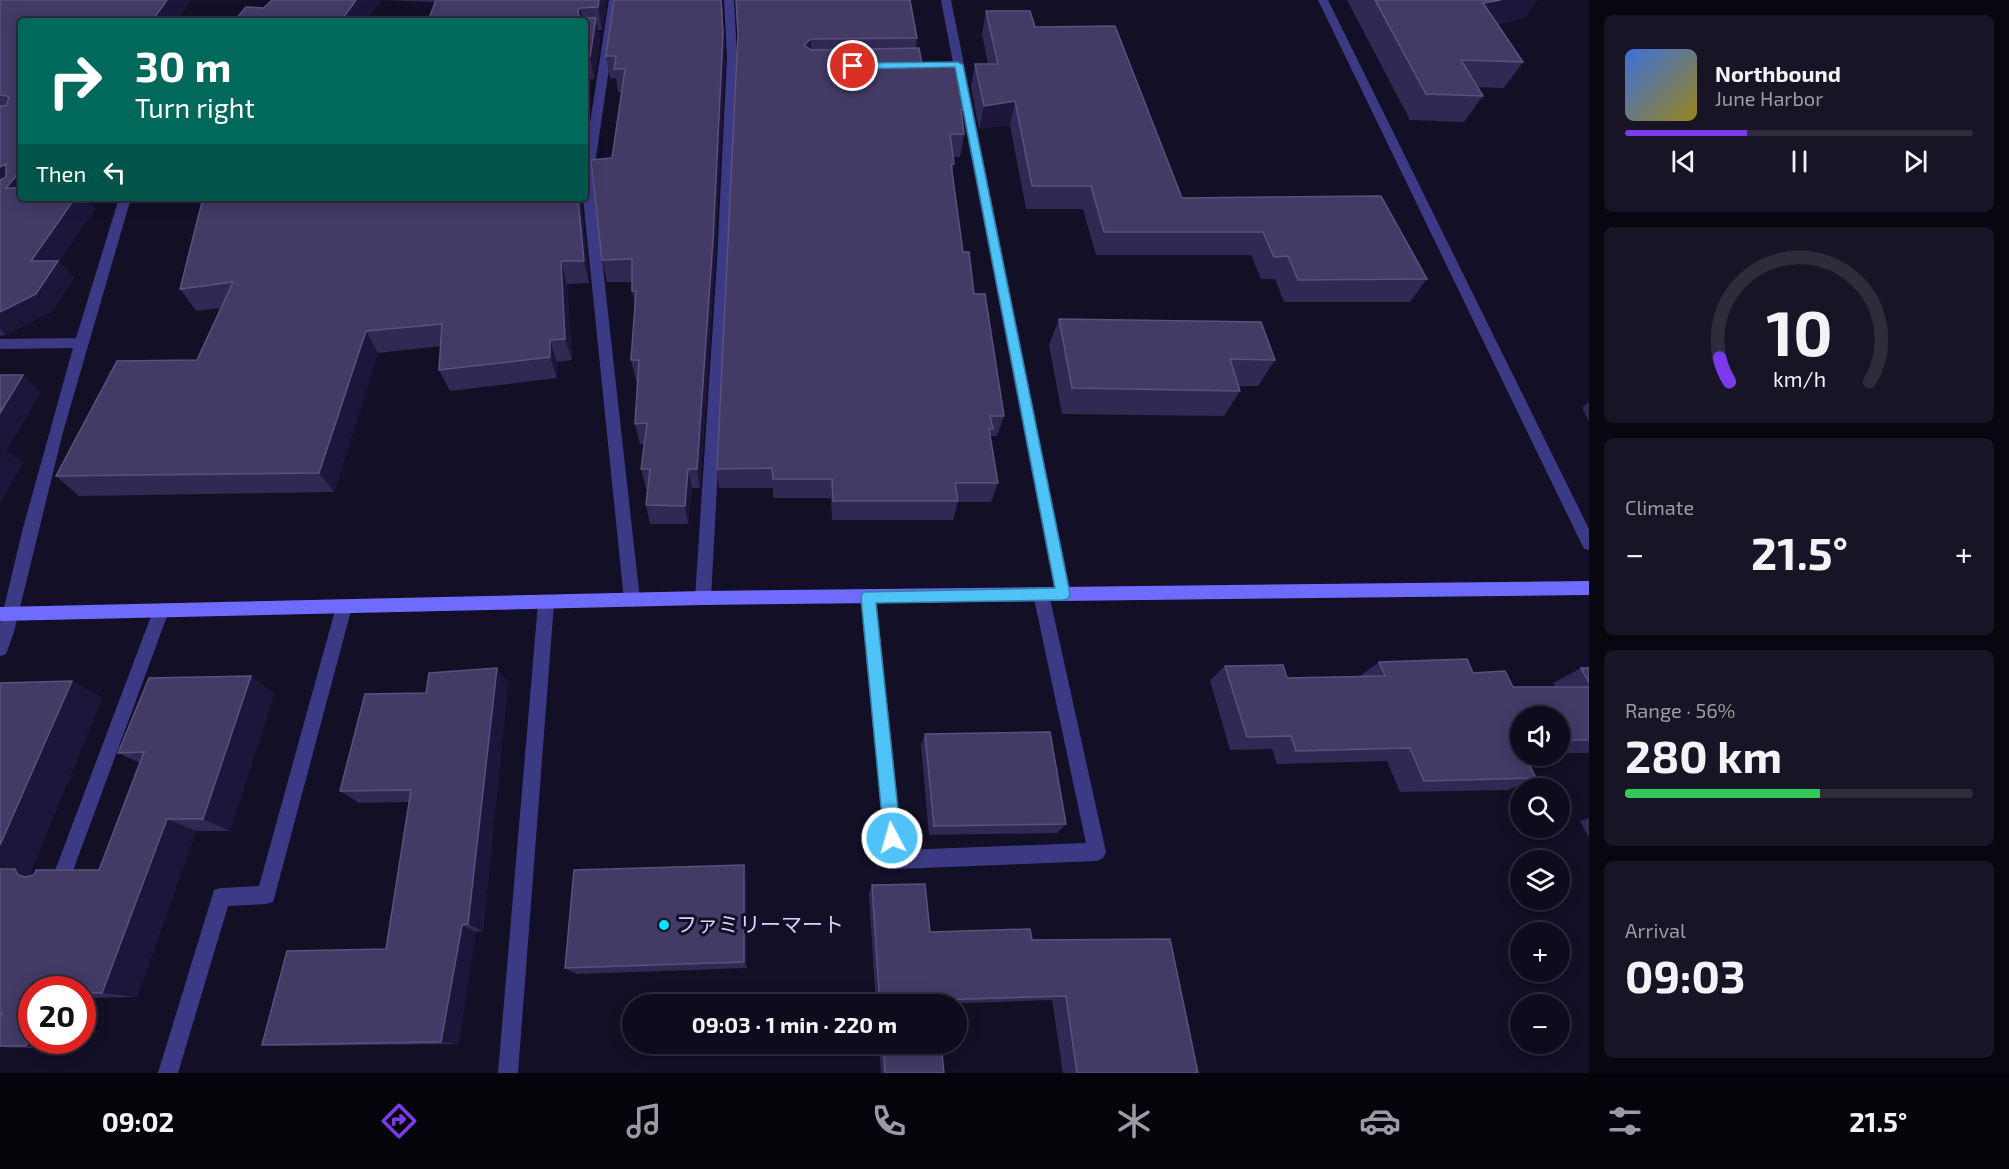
<!DOCTYPE html>
<meta charset="utf-8">
<style>
:root{--surface:#0e0b1c;--page:#171425;--text:#f1f3f6;--muted:#9b9ba3;--line:#2e2b3b;--accent:#7c3aed}
body{margin:0;font-family:"Exo 2","Noto Sans JP",sans-serif;background:var(--page);color:var(--text);height:100vh;display:flex;flex-direction:column;font-size:22px;white-space:nowrap}
*{box-sizing:border-box;margin:0}
p{font-size:20px;color:var(--muted)}
.icon{flex:none;width:33px;height:33px;fill:none;stroke:currentColor;stroke-width:2;stroke-linecap:round;stroke-linejoin:round}
.map{position:relative;flex:1;overflow:hidden}
.side{display:flex;flex-direction:column;gap:15px;padding:15px;background:#08060f;width:420px}
.side>*{flex:none}
.hud{position:absolute;left:18px;top:18px;width:570px;height:183px;border-radius:6px;box-shadow:0 3px 15px #0003,0 0 0 2px var(--line);background:#00695c;color:#fff;overflow:hidden}
.tools{position:absolute;left:1510px;top:706px;display:grid;gap:12px}
.tools a{display:grid;place-items:center;width:60px;height:60px;border-radius:50%;background:var(--surface);box-shadow:0 3px 15px #0003,0 0 0 2px var(--line);font-size:30px}
.speed{position:absolute;left:18px;top:976px;display:flex;gap:12px;font-size:30px;font-weight:700;text-align:center}
.speed>*{display:grid;place-content:center;width:78px;height:78px;border-radius:50%;background:var(--surface);box-shadow:0 3px 15px #0003,0 0 0 2px var(--line);line-height:1}
.speed .limit{border:9px solid #d22;background:#fff;color:#111}
.pin{position:absolute;display:grid;place-items:center;width:51px;height:51px;color:#fff;margin:-26px;border:3px solid #fff;border-radius:50%;box-shadow:0 2px 6px #0007}
.me{position:absolute;width:66px;margin:-33px;rotate:354deg;stroke-linejoin:round;filter:drop-shadow(0 0 4px #0008)}
.turn{display:flex;align-items:center;gap:21px;height:126px;padding:0 18px;font-size:27px}
.turn .icon{width:78px;height:78px;stroke-width:2.5}
.turn b{display:block;font-size:42px;line-height:51px}
.then{display:flex;align-items:center;height:57px;padding:0 18px;background:#0003;gap:12px;font-size:22px}
.big{font-size:45px;font-weight:700;line-height:1.1}
.side .card{flex:1;display:flex;flex-direction:column;justify-content:center;gap:9px;min-width:0;padding:0 21px;border-radius:9px;background:var(--page)}
.side .dial{align-items:center;gap:0}
.dial svg{height:156px;overflow:visible;fill:none;stroke:var(--line);stroke-width:7;stroke-linecap:round;text-anchor:middle}
.dial text{fill:var(--text);stroke:none}
.song{display:flex;align-items:center;gap:18px}
.cover{width:72px;height:72px;border-radius:9px;background:linear-gradient(135deg,hsl(220 70% 55%),hsl(50 70% 35%))}
.played{height:6px;border-radius:3px;background:linear-gradient(90deg,var(--accent) 35%,var(--line) 35%)}
.keys{display:flex;justify-content:space-around;direction:ltr}
.heat{display:flex;justify-content:space-between;align-items:center;font-size:33px;direction:ltr}
.charge{height:9px;border-radius:4px;background:linear-gradient(90deg,#34c759 56%,var(--line) 0)}
.trip{position:absolute;left:622px;top:994px;width:345px;height:60px;border-radius:30px;background:var(--surface);box-shadow:0 3px 15px #0003,0 0 0 2px var(--line);font-weight:700;line-height:60px;text-align:center}
.tabs{display:flex;height:96px;justify-content:space-around;align-items:center;background:#06040b;color:var(--muted)}
.tabs .icon{width:42px;height:42px}
.tabs .current{color:var(--accent)}
.tabs b{font-size:27px;color:var(--text)}
main{display:flex;flex:1;min-height:0}
.map>svg:first-child{display:block}
.lines{fill:none;stroke-linecap:round;stroke-linejoin:round}
.lane{fill:#3d3a85;fill-rule:evenodd}
.street{fill:#3d3a85;fill-rule:evenodd}
.secondary{fill:#6f6bff;fill-rule:evenodd}
.wall{fill:#312854}
.shaded-wall{fill:#1d163a}
.building{fill:#433a66;stroke:#5a527e;stroke-width:1.5}
.route{fill:#4fc3f7;stroke:#337fa1;stroke-width:1.5}
.poi-dot{fill:#00e5ff;stroke:#130f26;stroke-width:2}
.labels{text-anchor:middle;stroke-width:6;stroke-linejoin:round;paint-order:stroke}
.near-poi-label{font-size:21px;fill:#d9d4ff;stroke:#130f26;text-anchor:start}
</style>
<main>
<div class="map">
<svg width="1589" height="1073" viewBox="0 0 1589 1073">
<rect width="100%" height="100%" fill="#130f26"/>
<g class="lines">
<path class="lane" d="M1041,587l6,2 2,5 57,258 -3,6 -6,3 -202,8 -7,-2 -2,-7 -26,-263 2,-5 6,-2 6,2 2,5 27,253 183,-7 -53,-249 2,-5z
M344,600l6,2 2,5 -77,288 -2,7 -7,2 -38,2 -50,167h-20l56,-183 7,-2 38,-2 77,-279 2,-5z
M161,604l6,2 2,5 -98,265 -2,7 -7,2 -7,-2 -2,-7 100,-265 2,-5z"/>
<path class="street" d="M609,0h10l-26,178 47,422 -2,5 -6,2 -6,-2 -2,-5 -41,-402 2,-43z
M724,0h10l3,57 -8,205 -18,336 -2,5 -6,2 -6,-2 -2,-5 22,-336 10,-205z
M941,0h10l120,594 -2,5 -6,2 -6,-2 -2,-5z
M1318,0h10l261,529v21l-5,-1z
M119,198h12l-68,234 -49,200 -8,22 -6,2v-32l23,-96 50,-180 -73,1v-10l76,-1z
M546,596l6,2 2,5 -36,470h-20l40,-470 2,-5z"/>
<path class="secondary" d="M1589,581v14l-886,10 -703,16v-14l703,-16z"/>
</g>
<path class="wall" d="M0,0h191l-15,21h-155v177h65l9,11 -36,52 15,17 -22,33 -46,24 -6,1z
M272,0h335l-5,30h-4l2,10 -6,39 -9,1v-59l-149,-19 -55,-2 -15,21h-167l38,-3 27,-10z
M614,0h108l3,57 -10,205 -15,226h-8l-4,36h-38l-4,-19 2,-16h-2l-5,-20 3,-25h-4l-5,-20 3,-43h-2l-5,-21 4,-54 -3,-15v-9h-25l-5,-22 10,-102 9,-66h-3l-2,-14 -6,1 -4,-23z
M1347,0h190l-12,18 -28,6 26,38 -19,26 -27,-1 6,9 -19,26 -54,-2z
M986,11l49,16 147,171 245,81 -17,23h-126l-9,-23h-14l-10,-24h-155l-13,-46h-57l-16,-84 -31,4 -8,-42 4,-23h13l-6,-30z
M738,34l179,4 -1,10 6,17 42,67v2l-4,23h-6v7l-2,10 11,78 11,42 30,122 -7,20h-7l8,47 -7,19h-33l-5,18h-121l-1,-22h-58v-10h-54l-2,-19z
M203,198h378l8,85 -22,1 5,76 -15,2v16l-107,13 -11,-21 2,-24 -63,7 -44,139 -255,4 -23,-20 141,-116 24,-52 -25,3 -16,-22z
M1059,319l216,41 -17,26h-19l1,5 -16,25 -162,-2 -13,-69z
M1589,402v19l-7,-13z
M1379,662l94,11 40,14h42l-2,-4 28,-15h8v85h-29v-36h-39v39l15,22 -28,12 -108,2 -13,-31 -110,3 -5,-15 -42,1 -20,-69 15,-15 62,12 73,-2z
M497,668l11,16 -25,247 -7,1 -18,112 -171,2 -25,-1 124,-96 23,-147 -50,1 -19,-12 86,-98z
M251,676l23,18 -44,137h-34l-59,166 -51,1 -4,8v-16h-50l34,58h-36l-30,-1v-364l72,-2 30,17 -72,176 4,1 65,-5 41,-107 -22,-10z
M925,734l141,90 -9,9 -128,2 -8,-90z
M1589,818v20l-9,-17z
M744,865l3,11v92l-170,6 -12,-6z
M872,885l58,47 102,8 166,133h-135l-11,-73 -115,4v1h-61l-7,-111z
M879,1044h62l3,29h-63z"/>
<path class="shaded-wall" d="M167,0h24l-15,21h-24z
M356,0h25l-15,21h-25z
M599,0h8l-5,30 -4,-23z
M721,0l4,57 -10,205 -15,226 -3,-19z
M1501,0h36l-12,18 -58,11 16,-26z
M580,8l3,13h-4l-1,-11z
M596,18l4,22 -6,39 -4,-22z
M811,39v23l-7,-17z
M1015,101l-5,24 -31,4 5,-23z
M968,109l-4,23 -3,-22z
M6,164l15,6v28l-21,-5v-26z
M75,198h11l9,11 -36,52 15,17 -22,33 -46,24 -6,-6v-17l31,-51z
M578,198h3l8,85 -5,-22z
M561,261l6,23 5,76 -7,-21z
M366,331l12,22 -44,139 -15,-19z
M550,340l7,22v16l-7,-21z
M23,375l18,17 -34,58 16,13 -23,41v-91z
M688,469l4,19 -4,36 -3,-18z
M497,668l11,16 -25,247 -15,-7z
M251,676l23,18 -44,137 -27,-12z
M72,681l30,17 -72,176 22,6 2,5 -54,-13v-27z
M167,819l29,12 -59,166 -35,-4z
M744,865l3,11v92l-3,-6z
M462,925l14,7 -18,112 -17,-2z
M82,997l4,1 -4,8z
M32,1034v7h37l-3,7 -40,-2z"/>
<path class="building" d="M0,0h167l-15,21h-131v149l-15,18h15v10h54l-44,63h27l-22,33 -36,18v-132l6,-3v-13l-6,3v-61h6l3,-8 -2,-2 -7,-1z
M272,0h84l-15,21h-142l1,-3h37l9,-11 18,1z
M436,0h163l-1,7 -18,1 -2,2 1,8h17l-6,39h-5v-36h-157z
M614,0h107l2,34 -10,206 -16,229h-9l-3,37 -39,-1 4,-36h-9l6,-46 -12,1 4,-64h-8l5,-69h-4v-32l-30,1 -11,-100 21,-2 13,-89h-11l2,-13h-10z
M736,0h174l7,38 -106,1 -7,6 7,5 108,-2 3,17 37,-1 9,45 -7,1 3,24h-14l4,30h-3l12,88h6l5,42h11l19,122h-14l3,13h-4l9,54h-43l3,18h-125l-1,-22h-59l-1,-11 -55,1 21,-435z
M1375,0h126l-18,3 40,59 -62,-2 22,36 -57,-2z
M986,11h44l5,16 80,-1 67,172 199,-2 46,83 -129,1 -10,-24 -14,1 -11,-25h-159l-13,-46h-59l-17,-85 -31,5 -9,-42h23z
M203,198h375l6,63h-23l4,78 -15,1v17l-111,13 3,-46 -76,7 -47,142 -263,3 61,-115 80,-1 36,-78 -53,7z
M1059,319l202,3 14,38 -45,-1 10,32 -168,-3z
M0,375h23l-23,38z
M1467,659l6,14 32,-2 8,16h76v53h-29v-23h-39v23h-3l3,7v9h4l11,22 -112,3 -14,-33 -114,3 -5,-15 -44,1 -22,-71 58,-1 4,13 98,-2 -6,-14z
M497,668l-29,256 -6,1 -21,117 -179,3 25,-94 99,-2 25,-159 -71,1 25,-97 61,-1 3,-20z
M1581,668h8v15z
M251,676l-48,143h-36l-65,174h-20v-3h-50v44l-6,12h-26v-28l2,-5h-2v-144h15l3,6 8,2 8,-2 2,-5h63l45,-118 -26,1 31,-75z
M72,681l-72,164v-162z
M1050,732l16,92 -132,2 -9,-92z
M744,865v97l-179,6 9,-98z
M925,884l5,48 100,-3 2,11 138,-1 28,134h-121l-11,-77 -130,4 1,5h-57l-8,-120z
M883,1044h58l3,29h-59z"/>
<path class="route" d="M958,62l5,3 107,529 -2,5 -5,1 -187,3 25,235 -3,6 -6,2 -5,-2 -3,-6 -23,-241 2,-5 192,-4 -100,-521 -102,2 -5,-3 5,-3z"/>
<circle class="poi-dot" cx="664" cy="925" r="6"/>
<g class="labels">
<g class="near-poi-label">
<text x="676" y="932">ファミリーマート</text>
</g>
</g>
</svg>
<div class="tools">
<a><svg class="icon" aria-label="sound" viewBox="0 0 24 24"><path d="M4 9h4l5-4v14l-5-4H4zM17 9q2 3 0 6"/></svg></a>
<a><svg class="icon" aria-label="search" viewBox="0 0 24 24"><circle cx="10" cy="10" r="6"/><path d="M15 15l6 6"/></svg></a>
<a><svg class="icon" aria-label="layers" viewBox="0 0 24 24"><path d="M12 4l9 5-9 5-9-5zM3 14l9 5 9-5"/></svg></a>
<a>+</a>
<a>−</a>
</div>
<div class="speed"><div class="limit">20</div></div>
<div class="pin" style="left:853px;top:66px;background:#d93025"><svg class="icon" aria-label="arrive" viewBox="0 0 24 24"><path d="M6 21V4h12l-3 4 3 4H6"/></svg></div>
<svg class="me" style="left:892px;top:838px" viewBox="-20 -20 40 40"><circle r="17" fill="#4fc3f7" stroke="#fff" stroke-width="3"/><path d="M0-11L8 9 0 5-8 9z" fill="#fff"/></svg>
<div class="trip">09:03 · 1 min · 220 m</div>
<div class="hud">
<div class="turn"><svg class="icon" aria-label="right" viewBox="0 0 24 24"><path d="M7 20v-9h11M14 6l5 5-5 5"/></svg><div><b>30 m</b>Turn right</div></div>
<div class="then">Then<svg class="icon" aria-label="left" viewBox="0 0 24 24"><path d="M17 20v-9H6M10 6l-5 5 5 5"/></svg></div>
</div>
</div>
<section class="side">
<div class="card">
<div class="song"><i class="cover"></i><div><b>Northbound</b><p>June Harbor</p></div></div>
<div class="played"></div>
<div class="keys"><svg class="icon" aria-label="previous" viewBox="0 0 24 24"><path d="M18 5L8 12l10 7zM5 5v14"/></svg><svg class="icon" aria-label="pause" viewBox="0 0 24 24"><path d="M8 5v14M16 5v14"/></svg><svg class="icon" aria-label="next" viewBox="0 0 24 24"><path d="M6 5l10 7-10 7zM19 5v14"/></svg></div>
</div>
<div class="card dial"><svg viewBox="0 0 100 80">
<path d="M14 69A42 42 0 1 1 86 69"/>
<path d="M14 69A42 42 0 0 1 9 57" stroke="#7c3aed"/>
<text x="50" y="56" font-size="32" font-weight="700">10</text>
<text x="50" y="72" font-size="11">km/h</text>
</svg></div>
<div class="card"><p>Climate</p>
<div class="heat"><a>−</a><b class="big">21.5°</b><a>+</a></div>
</div>
<div class="card"><p>Range · 56%</p><b class="big">280 km</b><div class="charge"></div></div>
<div class="card"><p>Arrival</p><b class="big">09:03</b></div>
</section>
</main>
<nav class="tabs">
<b>09:02</b>
<svg class="icon current" aria-label="directions" viewBox="0 0 24 24"><path d="M12 3l9 9-9 9-9-9zM9 14v-3h6M13 9l2 2-2 2"/></svg>
<svg class="icon" aria-label="music" viewBox="0 0 24 24"><path d="M9 18V5l10-2v13"/><circle cx="6" cy="18" r="3"/><circle cx="16" cy="16" r="3"/></svg>
<svg class="icon" aria-label="phone" viewBox="0 0 24 24"><path d="M5 4h4l2 5-3 2q2 4 5 5l2-3 5 2v4C11 20 4 13 5 4z"/></svg>
<svg class="icon" aria-label="climate" viewBox="0 0 24 24"><path d="M12 3v18M4 7l16 10M4 17L20 7"/></svg>
<svg class="icon" aria-label="car" viewBox="0 0 24 24"><path d="M5 17H2v-5l4-1 3-4h7l3 4 3 1v5h-3M9 17h6M6 11h13"/><circle cx="7" cy="17" r="2"/><circle cx="17" cy="17" r="2"/></svg>
<svg class="icon" aria-label="filters" viewBox="0 0 24 24"><path d="M4 7h16M4 17h16"/><circle cx="9" cy="7" r="2"/><circle cx="15" cy="17" r="2"/></svg>
<b>21.5°</b>
</nav>
